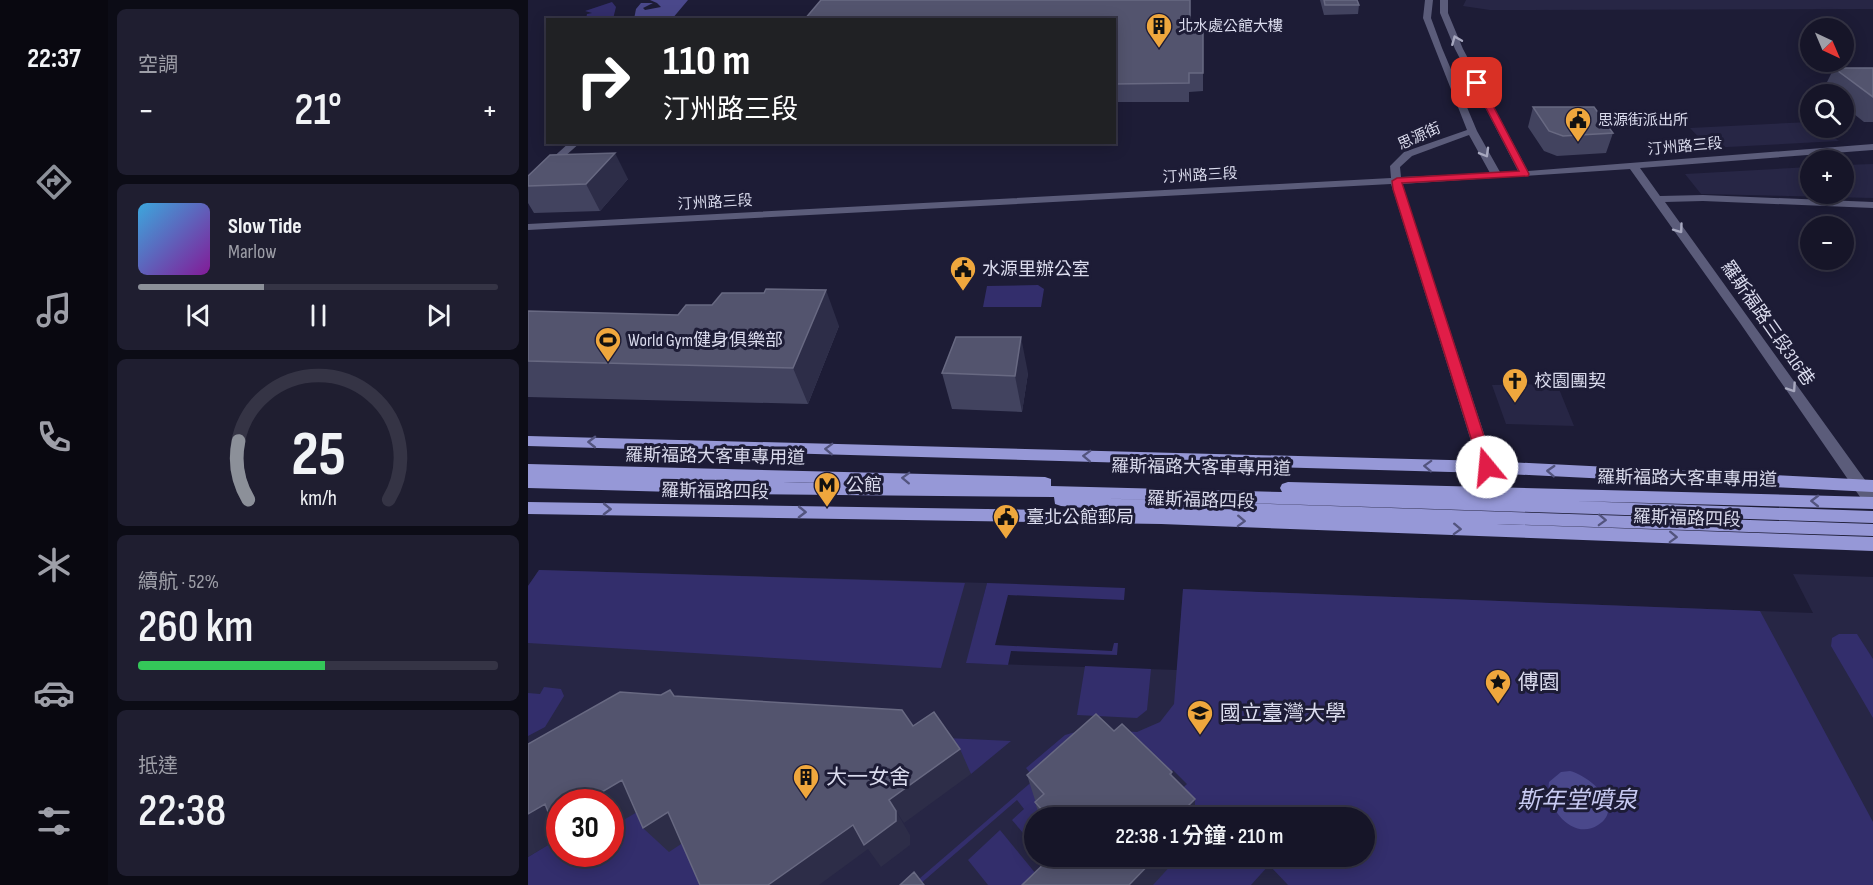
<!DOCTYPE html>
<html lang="zh-TW">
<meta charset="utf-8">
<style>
:root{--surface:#161528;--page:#1f1e30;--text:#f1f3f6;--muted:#9e9fa8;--line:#353445;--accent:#8c9099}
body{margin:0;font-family:"Sofia Sans Condensed","Noto Sans TC",sans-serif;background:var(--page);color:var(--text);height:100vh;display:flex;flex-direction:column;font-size:22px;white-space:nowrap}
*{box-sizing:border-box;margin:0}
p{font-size:20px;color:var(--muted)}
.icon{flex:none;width:33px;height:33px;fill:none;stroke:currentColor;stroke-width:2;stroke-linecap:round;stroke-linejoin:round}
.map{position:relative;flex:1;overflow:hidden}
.side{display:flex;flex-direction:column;gap:9px;padding:9px;background:#0c0c16;width:420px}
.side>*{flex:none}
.top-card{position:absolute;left:18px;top:18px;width:570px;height:126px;border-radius:0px;box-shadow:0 3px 15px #0003,0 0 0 2px var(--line);background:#202124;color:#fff;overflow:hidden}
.needle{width:39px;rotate:136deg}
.buttons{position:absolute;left:1272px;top:18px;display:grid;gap:12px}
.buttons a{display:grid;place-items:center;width:54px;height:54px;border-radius:50%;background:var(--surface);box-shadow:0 3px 15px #0003,0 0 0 2px var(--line);font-size:30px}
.speed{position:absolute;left:18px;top:789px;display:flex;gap:12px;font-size:30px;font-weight:700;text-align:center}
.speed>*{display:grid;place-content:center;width:78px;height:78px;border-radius:50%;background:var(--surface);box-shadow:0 3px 15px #0003,0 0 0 2px var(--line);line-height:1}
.speed .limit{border:9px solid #d22;background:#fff;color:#111}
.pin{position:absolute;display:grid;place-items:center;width:51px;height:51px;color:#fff;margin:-26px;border-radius:12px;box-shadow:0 3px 9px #0006}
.me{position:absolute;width:66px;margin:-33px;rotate:343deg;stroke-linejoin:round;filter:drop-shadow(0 0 4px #0008)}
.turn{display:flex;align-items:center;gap:21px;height:126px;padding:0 18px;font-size:27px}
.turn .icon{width:78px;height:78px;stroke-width:2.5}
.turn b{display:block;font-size:42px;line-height:51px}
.big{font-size:45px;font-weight:600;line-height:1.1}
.side .card{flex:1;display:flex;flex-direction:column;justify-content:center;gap:9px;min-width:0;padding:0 21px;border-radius:9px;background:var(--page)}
.side .dial{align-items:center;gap:0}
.dial svg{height:156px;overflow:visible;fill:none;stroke:var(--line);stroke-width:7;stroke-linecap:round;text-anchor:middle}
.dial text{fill:var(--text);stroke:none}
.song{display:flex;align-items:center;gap:18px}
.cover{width:72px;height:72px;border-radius:9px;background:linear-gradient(135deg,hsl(200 70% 55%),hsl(290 70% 35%))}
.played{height:6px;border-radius:3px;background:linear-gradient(90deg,var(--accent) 35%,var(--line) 35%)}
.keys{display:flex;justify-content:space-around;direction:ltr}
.heat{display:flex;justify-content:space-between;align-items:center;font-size:33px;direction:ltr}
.charge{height:9px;border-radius:4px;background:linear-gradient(90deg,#34c759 52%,var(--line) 0)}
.trip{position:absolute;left:496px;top:807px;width:351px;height:60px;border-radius:30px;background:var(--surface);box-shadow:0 3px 15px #0003,0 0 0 2px var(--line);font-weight:600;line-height:60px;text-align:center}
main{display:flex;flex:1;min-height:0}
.menu{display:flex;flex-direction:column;width:108px;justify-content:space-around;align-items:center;background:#090810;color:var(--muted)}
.menu .icon{width:42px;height:42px}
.menu .active{color:var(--accent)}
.menu b{font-size:27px;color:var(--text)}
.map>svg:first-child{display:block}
.built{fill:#272645;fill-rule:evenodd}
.green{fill:#332e6c}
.water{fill:#4a488b}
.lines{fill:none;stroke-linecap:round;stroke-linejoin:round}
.minor{fill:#5b5c7a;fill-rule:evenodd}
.major{fill:#9698d7;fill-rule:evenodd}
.wall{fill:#42435f}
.shaded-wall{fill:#2d2d48}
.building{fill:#53546e;stroke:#686982;stroke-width:1.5}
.oneway{stroke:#a7a8bf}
.oneway2{stroke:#53547e}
.route{fill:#e11d48;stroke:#92132f;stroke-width:1.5}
.labels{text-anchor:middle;stroke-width:6;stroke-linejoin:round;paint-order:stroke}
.far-poi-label{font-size:15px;fill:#dadbed;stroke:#1d1c36;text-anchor:start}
.far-street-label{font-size:15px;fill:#dadbed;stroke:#1d1c36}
.poi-label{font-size:18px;fill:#dadbed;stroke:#1d1c36;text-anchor:start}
.street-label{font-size:18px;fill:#dadbed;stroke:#1d1c36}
.near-poi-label{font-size:21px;fill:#dadbed;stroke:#1d1c36;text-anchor:start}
.near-water-label{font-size:24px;font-style:italic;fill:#c8caf2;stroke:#1d1c36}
</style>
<main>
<nav class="menu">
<b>22:37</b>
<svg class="icon active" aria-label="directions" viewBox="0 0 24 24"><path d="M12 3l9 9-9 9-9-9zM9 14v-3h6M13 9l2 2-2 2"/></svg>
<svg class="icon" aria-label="music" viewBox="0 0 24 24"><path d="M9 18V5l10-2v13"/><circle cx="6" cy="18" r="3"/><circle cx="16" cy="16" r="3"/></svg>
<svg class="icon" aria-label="phone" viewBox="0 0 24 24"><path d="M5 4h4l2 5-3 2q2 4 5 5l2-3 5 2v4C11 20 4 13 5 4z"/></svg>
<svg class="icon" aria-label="climate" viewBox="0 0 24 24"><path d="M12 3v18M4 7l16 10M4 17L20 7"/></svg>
<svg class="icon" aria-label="car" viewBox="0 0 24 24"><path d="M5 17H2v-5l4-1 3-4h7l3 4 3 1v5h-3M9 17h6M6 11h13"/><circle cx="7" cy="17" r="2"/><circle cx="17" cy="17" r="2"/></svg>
<svg class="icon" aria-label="filters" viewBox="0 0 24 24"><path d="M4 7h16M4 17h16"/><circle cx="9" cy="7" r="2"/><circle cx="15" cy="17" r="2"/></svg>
</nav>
<section class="side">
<div class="card"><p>空調</p>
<div class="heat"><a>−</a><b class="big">21°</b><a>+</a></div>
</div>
<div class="card">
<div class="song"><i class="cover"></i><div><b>Slow Tide</b><p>Marlow</p></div></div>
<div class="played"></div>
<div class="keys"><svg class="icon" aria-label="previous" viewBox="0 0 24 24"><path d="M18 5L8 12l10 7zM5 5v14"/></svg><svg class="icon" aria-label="pause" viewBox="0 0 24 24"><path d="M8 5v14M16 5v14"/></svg><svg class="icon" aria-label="next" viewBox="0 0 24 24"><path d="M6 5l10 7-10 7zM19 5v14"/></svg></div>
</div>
<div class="card dial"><svg viewBox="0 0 100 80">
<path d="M14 69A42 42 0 1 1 86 69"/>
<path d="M14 69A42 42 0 0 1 9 39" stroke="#8c9099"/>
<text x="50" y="56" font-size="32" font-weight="700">25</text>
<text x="50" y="72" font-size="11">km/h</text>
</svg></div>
<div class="card"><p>續航 · 52%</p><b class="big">260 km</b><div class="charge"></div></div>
<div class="card"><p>抵達</p><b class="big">22:38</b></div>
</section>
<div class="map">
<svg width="1345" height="885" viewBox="0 0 1345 885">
<rect width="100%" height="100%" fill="#1d1c36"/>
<path class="built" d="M938,0h407v9l-383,1 -27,-4z
M1282,122v6h10l19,13 -130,7 -19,-20z
M1345,164v34l-172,-4 -16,-20 125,-7v27h34v-29z
M1029,384l17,42 -68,-2 -14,-39z
M11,570l448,13 -20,80 210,7 6,-81 630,24 -20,-39 80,3v308h-1345v-299zM32,802h50v52h-50zM507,818h330v38h-330z"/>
<path class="green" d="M84,2l4,5 -3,12h-27l1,-5 5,-1 -7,-2z
M510,285l6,4 -3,18h-58l4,-21z
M11,570h1l425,13 -24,85 -413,-25v-57z
M459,583l138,5 -1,12 -116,-5 -13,50 117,6 2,-8h4l-1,12 -106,-4 -3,14 -42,-2z
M655,589l577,22 113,211v63h-585l-19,-20 -18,20h-124l41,-28 197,-1v-38l-175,-1 -19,-18 16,-15 -14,-14 -14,12 -108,35 -16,1v29l-23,-27 12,-11 -7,-9 -98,85h-7l123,-106 -9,-11 39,-33 21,-6 51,3 23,-10 14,-18z
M1311,634h18l16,25v59l-42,-72 1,-8z
M557,666l66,3 -4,41 -10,8 -60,-3z
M16,687l17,2 3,7 -19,31 -17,9v-43l12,1z
M418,738l65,3 -40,33z
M137,773l4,78 24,-15 22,49h-187v-28l31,-19 1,16h50l1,-26z
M472,830l45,55h-57l-20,-25z"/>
<path class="water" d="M122,0h38l-16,19h-38l2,-10 5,-6h12l-10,5 2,2 16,-3 -4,-4z
M1042,771c20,5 56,36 28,54 -24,16 -53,-16 -49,-43l12,-10z"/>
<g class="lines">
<path class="minor" d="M897,0h8l-2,18 11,30 35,83 23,41 18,-1 -63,-122 -15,-36v-13h8v13l15,36 65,122 345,-27v6l-233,18 20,28 43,-1 170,7v6l-170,-7 -38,1 208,289v18l-6,-2 -127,-184 -110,-154 -228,15 93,283 -3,4h-10l-3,-4 -88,-283 -863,46v-6l863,-46 -1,-12 14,-14 63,-22 -44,-112zM941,135l21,38 -89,4 -1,-10 12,-11z
M42,142h11l-53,47v-9z"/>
<path class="major" d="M0,436l959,25 386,19v12l-386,-19 -959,-27z
M0,464l517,13 6,2v7l231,6 -2,-4 2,-4 6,-2 585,15v12l-298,-8 298,10v12l-783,-25 783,26v12l-406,-13 406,14v14l-712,-27 -633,-10v-12l593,9 -60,-5 -6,-2 -1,-7 -306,-3 -220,-6v-12l295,7 -295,-7z"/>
</g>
<path class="wall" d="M792,0h37l2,5 -1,9 -34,1z
M586,20l76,8h13v63l-14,1v10h-75z
M1306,68h39v54h-9l-20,-16v-12h-15l-6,-4z
M1005,107l80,26 -7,20 -49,3 -13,-5 -16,-24z
M0,176l100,3 -28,32 -66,2 -6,-10z
M0,311l311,15 -31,78 -280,-7z
M414,373h86l-6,39 -70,-3z
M586,731l58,41v4l23,42h-155l-5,-16 1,-1 -1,-1 -8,-25z"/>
<path class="shaded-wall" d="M87,153l13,26 -28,32 -14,-27z
M298,290l13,36 -31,78 -15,-36z
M493,337l7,36 -6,39 -7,-36z
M432,749l11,25 -67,49 -15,-23z
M94,780l27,25 -39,23v-26h-25z
M667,799v19h-19z
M17,804l15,11v23l-32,19v-43z
M368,811l14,24v10l-29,22 -13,-18 -49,36h-51l85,-60z
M140,812l25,24 -24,16 -26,-24z
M629,856h17v6l-21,23h-24z"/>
<path class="building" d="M293,0h369v28h13v45h-14v10l-75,1v-64h-310z
M796,0h33l2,5h-34z
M1306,68h39v29z
M1005,107h61l19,26 -50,3 -14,-5z
M87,153l-29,31 -58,2v-10l22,-21z
M238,289l60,1 -33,78 -265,-7v-50l150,4 8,-10h26l10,-12h42z
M428,337h65l-6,39 -73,-3z
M142,690l4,6 228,14 11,16 21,-14 26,37 -71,51 7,11v10l-32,24 -11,-20 -85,60h-68l-32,-73 -25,16 -21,-48 -37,22h-25v15l-8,5 -7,-18 -17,10v-70l92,-52 41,3z
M568,714l18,17 8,-7 50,48 -2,2 25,25 -19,19h-127l-14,-16 9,-8 -17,-19z
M524,856h105l-28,29h-107z
M386,872l10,13h-24z"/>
<defs><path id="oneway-chevron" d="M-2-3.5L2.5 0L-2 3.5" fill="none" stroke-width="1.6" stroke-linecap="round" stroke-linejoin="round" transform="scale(1.5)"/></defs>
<g class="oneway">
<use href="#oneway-chevron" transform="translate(928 40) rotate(-112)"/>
<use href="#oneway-chevron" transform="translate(957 153) rotate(60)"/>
<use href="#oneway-chevron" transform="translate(1151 229) rotate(54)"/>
<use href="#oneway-chevron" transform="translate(1264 388) rotate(56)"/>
</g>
<g class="oneway2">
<use href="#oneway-chevron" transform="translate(64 442) rotate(-179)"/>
<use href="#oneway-chevron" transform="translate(301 449) rotate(-178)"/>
<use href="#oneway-chevron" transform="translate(559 456) rotate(-178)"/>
<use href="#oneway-chevron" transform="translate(900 466) rotate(-178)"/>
<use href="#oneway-chevron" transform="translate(1023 471) rotate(-177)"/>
<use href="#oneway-chevron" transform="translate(378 478) rotate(-178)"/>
<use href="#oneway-chevron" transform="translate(1287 501) rotate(-179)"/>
<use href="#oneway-chevron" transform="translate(79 509) rotate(1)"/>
<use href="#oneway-chevron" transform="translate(274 512) rotate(1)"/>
<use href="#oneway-chevron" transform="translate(1074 520) rotate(2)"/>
<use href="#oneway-chevron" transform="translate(713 521) rotate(2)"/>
<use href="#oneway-chevron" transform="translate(929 529) rotate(2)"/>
<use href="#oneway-chevron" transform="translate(1145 537) rotate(2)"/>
</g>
<path class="route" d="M949,80l4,3 48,91 -1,2 -126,7 92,284 -7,6 -7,-6 -87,-278 -1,-8 5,-3 122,-7 -46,-88z"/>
<defs>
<g id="building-pin" transform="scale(1.35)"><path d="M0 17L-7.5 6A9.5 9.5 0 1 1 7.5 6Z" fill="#efa73d" stroke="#1d1c36"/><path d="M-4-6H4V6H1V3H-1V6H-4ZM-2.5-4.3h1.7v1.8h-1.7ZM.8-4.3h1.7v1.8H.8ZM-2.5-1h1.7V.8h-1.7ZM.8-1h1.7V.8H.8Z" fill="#111"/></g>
<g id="civic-pin" transform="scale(1.35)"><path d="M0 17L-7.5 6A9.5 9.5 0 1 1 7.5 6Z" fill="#efa73d" stroke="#1d1c36"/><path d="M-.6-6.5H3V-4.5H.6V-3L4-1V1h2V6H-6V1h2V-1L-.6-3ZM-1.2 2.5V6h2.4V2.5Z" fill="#111"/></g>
<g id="stadium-pin" transform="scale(1.35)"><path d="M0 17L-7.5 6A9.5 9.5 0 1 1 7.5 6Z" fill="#efa73d" stroke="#1d1c36"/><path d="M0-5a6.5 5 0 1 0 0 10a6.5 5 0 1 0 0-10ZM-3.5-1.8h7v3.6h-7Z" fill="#111"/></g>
<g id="church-pin" transform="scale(1.35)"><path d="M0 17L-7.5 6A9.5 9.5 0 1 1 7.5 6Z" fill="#efa73d" stroke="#1d1c36"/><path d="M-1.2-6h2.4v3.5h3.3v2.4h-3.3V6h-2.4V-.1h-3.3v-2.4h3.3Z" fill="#111"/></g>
<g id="metro-pin" transform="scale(1.35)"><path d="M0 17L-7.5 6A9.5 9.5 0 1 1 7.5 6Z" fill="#efa73d" stroke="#1d1c36"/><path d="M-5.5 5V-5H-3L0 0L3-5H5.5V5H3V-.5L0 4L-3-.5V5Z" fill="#111"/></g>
<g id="sight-pin" transform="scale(1.35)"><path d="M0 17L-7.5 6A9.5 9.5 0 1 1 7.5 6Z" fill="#efa73d" stroke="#1d1c36"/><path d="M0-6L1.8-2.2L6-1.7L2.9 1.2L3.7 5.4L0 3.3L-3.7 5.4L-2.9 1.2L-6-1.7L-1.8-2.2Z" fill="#111"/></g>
<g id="university-pin" transform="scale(1.35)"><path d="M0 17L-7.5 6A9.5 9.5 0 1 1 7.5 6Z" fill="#efa73d" stroke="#1d1c36"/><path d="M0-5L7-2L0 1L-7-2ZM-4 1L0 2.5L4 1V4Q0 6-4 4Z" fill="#111"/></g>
</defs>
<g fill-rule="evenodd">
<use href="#building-pin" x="631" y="26"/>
<use href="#civic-pin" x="1050" y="120"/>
<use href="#civic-pin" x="435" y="269"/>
<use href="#stadium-pin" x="80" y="340"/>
<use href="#church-pin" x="987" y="381"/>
<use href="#metro-pin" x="299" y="485"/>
<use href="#civic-pin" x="478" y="517"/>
<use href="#sight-pin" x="970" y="682"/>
<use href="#university-pin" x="672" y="713"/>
<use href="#building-pin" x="278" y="777"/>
</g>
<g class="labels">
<g class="far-poi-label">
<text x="650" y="31">北水處公館大樓</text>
<text x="1070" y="125">思源街派出所</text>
</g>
<g class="far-street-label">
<text transform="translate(891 136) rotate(-24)" y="5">思源街</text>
<text transform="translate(1157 146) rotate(-5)" y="5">汀州路三段</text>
<text transform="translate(672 175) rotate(-3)" y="5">汀州路三段</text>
<text transform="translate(187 202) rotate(-3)" y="5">汀州路三段</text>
</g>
<g class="poi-label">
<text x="454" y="275">水源里辦公室</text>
<text x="100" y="346">World Gym健身俱樂部</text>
<text x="1006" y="387">校園團契</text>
<text x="318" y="491">公館</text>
<text x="498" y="523">臺北公館郵局</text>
</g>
<g class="street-label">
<text transform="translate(1240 323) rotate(55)" y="6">羅斯福路三段316巷</text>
<text transform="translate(187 456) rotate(1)" y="6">羅斯福路大客車專用道</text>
<text transform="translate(673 467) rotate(1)" y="6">羅斯福路大客車專用道</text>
<text transform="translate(1159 478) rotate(1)" y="6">羅斯福路大客車專用道</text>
<text transform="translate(187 491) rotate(1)" y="6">羅斯福路四段</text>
<text transform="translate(673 500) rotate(2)" y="6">羅斯福路四段</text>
<text transform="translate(1159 518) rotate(2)" y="6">羅斯福路四段</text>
</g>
<g class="near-poi-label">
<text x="990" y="689">傅園</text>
<text x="692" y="720">國立臺灣大學</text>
<text x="298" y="784">大一女舍</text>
</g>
<g class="near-water-label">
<text x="1049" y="808">斯年堂噴泉</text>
</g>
</g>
</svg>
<div class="buttons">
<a><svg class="needle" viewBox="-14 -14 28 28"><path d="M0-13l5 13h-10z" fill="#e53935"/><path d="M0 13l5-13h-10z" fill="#9e9fa8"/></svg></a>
<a><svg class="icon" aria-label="search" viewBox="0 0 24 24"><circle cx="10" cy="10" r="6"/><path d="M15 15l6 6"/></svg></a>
<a>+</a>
<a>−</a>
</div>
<div class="speed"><div class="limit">30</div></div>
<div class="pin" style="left:949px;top:83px;background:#d93025"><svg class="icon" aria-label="arrive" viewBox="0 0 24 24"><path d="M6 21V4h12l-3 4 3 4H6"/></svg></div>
<svg class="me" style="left:959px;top:467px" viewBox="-20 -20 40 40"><circle r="19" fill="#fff"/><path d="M0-13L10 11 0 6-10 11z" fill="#e11d48"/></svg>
<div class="trip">22:38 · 1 分鐘 · 210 m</div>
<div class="top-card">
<div class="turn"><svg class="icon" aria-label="right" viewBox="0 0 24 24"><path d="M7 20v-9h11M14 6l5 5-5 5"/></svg><div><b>110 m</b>汀州路三段</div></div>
</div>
</div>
</main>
